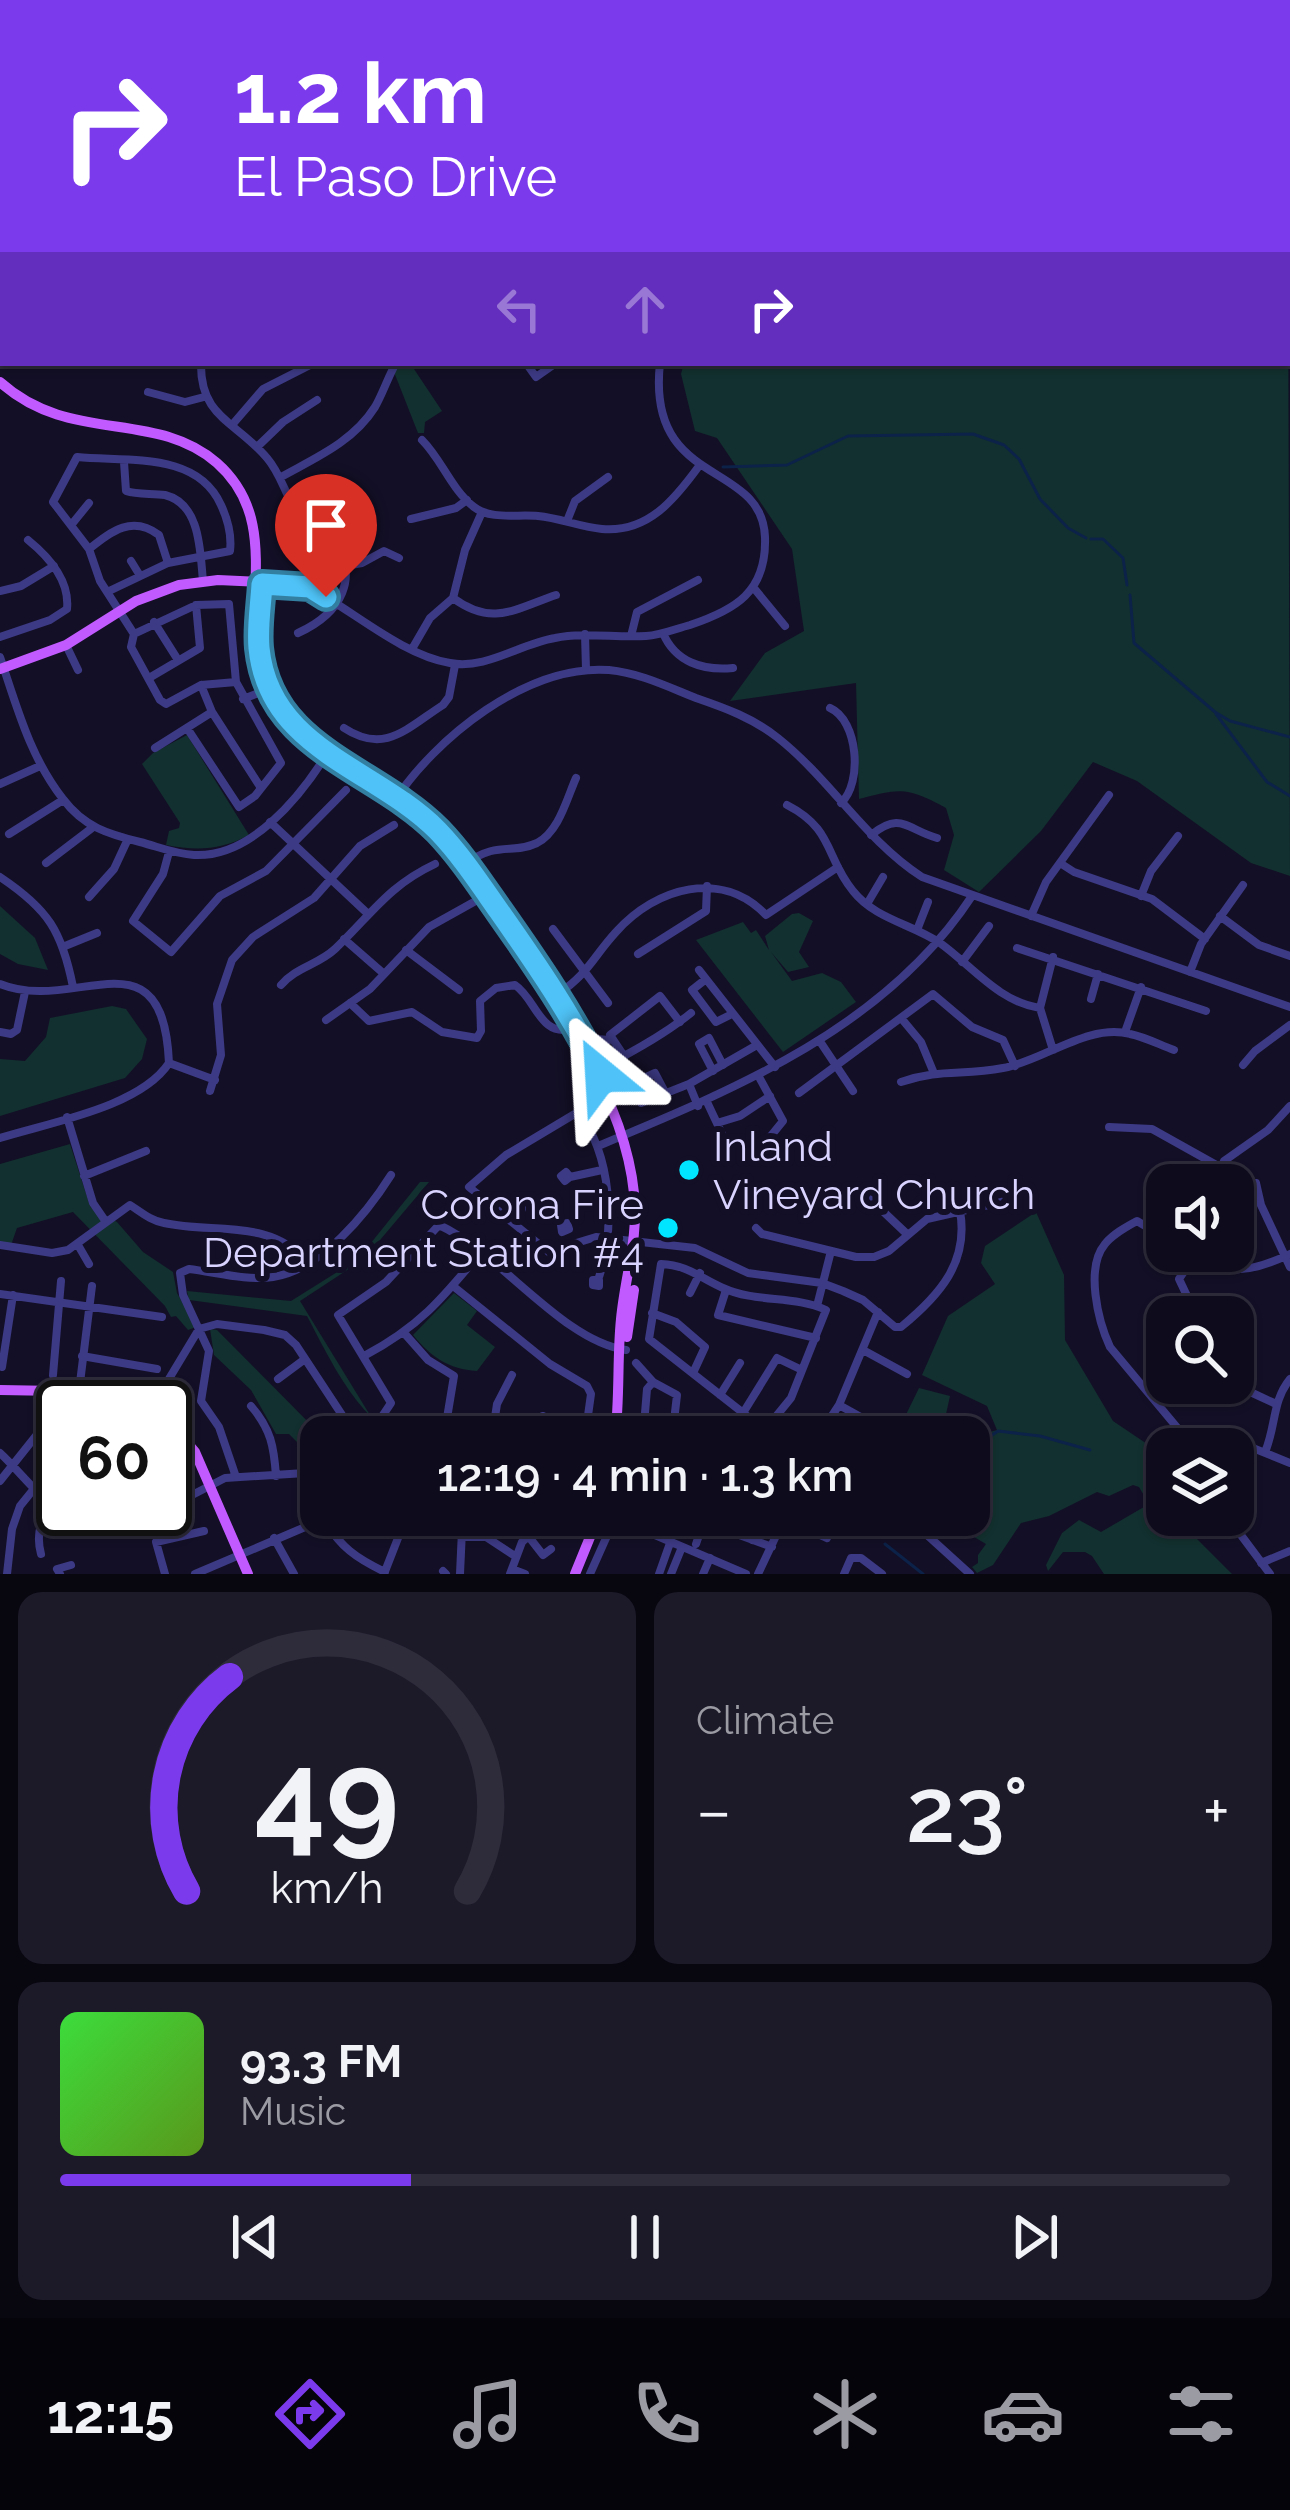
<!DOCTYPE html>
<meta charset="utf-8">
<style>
:root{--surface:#0e0b1c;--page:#1c1929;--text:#f1f3f6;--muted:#9b9ba3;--line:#2e2b3b;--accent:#7c3aed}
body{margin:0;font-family:Raleway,sans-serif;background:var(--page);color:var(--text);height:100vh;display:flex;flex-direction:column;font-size:45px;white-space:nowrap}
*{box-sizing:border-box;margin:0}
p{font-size:39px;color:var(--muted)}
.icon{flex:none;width:66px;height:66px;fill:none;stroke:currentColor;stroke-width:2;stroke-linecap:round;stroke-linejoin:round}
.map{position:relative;height:1574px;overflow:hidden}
.details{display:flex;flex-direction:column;gap:18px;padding:18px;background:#08060f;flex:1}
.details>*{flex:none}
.hud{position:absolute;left:0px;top:0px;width:1290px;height:366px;box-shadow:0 3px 9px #0004,0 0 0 3px var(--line);background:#7c3aed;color:#fff;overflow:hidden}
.fabs{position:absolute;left:1146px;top:1164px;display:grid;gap:24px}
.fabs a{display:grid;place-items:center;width:108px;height:108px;border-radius:24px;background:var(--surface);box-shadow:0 3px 9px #0004,0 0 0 3px var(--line);font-size:60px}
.speed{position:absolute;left:36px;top:1380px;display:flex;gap:24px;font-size:60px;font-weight:700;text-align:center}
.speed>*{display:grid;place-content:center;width:156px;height:156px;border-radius:50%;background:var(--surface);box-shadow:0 3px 9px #0004,0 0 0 3px var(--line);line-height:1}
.speed .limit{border:6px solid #111;border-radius:18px;background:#fff;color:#111}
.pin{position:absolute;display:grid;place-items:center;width:102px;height:102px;color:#fff;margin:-123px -51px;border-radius:50% 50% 50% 0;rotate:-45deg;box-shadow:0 0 12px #0007}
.pin .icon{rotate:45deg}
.me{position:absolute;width:132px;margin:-66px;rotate:333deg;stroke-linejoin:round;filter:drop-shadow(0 0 9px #0008)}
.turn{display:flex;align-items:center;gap:42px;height:252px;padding:0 36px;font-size:54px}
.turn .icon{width:156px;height:156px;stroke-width:2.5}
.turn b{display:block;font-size:84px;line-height:102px}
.lanes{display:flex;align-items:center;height:114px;padding:0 36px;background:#0003;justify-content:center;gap:60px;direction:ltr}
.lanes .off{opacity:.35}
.big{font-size:90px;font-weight:600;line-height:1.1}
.details .tile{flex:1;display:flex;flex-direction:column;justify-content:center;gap:18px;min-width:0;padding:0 42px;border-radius:24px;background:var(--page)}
.details .dial{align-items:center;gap:0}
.dial svg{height:312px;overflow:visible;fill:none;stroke:var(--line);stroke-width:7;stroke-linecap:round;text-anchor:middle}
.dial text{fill:var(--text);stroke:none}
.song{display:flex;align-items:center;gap:36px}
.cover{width:144px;height:144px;border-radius:18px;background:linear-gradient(135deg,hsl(120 70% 55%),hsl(90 70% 35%))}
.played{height:12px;border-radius:6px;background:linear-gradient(90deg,var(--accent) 30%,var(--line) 30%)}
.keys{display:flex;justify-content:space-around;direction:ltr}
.heat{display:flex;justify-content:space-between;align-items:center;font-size:66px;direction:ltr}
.details .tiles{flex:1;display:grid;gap:18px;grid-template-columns:1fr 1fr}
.tile:last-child{grid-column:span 2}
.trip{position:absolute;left:300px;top:1416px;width:690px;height:120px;border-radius:24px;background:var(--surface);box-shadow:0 3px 9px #0004,0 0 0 3px var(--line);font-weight:600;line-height:120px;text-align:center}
.tab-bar{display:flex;height:192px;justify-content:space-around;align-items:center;background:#06040b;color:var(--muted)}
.tab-bar .icon{width:84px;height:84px}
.tab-bar .on{color:var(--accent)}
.tab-bar b{font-size:54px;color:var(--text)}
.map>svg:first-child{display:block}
.green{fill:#12302f}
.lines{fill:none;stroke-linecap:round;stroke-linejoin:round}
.stream{stroke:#0c2248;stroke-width:3}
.canal{stroke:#0c2248;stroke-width:6}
.minor{stroke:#3d3a85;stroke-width:8}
.major{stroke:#c25bff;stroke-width:10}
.route-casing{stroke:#337fa1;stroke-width:30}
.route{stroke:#4fc3f7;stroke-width:21}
.poi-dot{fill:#00e5ff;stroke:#130f26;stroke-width:4.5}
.labels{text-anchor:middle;stroke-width:12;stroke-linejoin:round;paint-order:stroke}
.poi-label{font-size:42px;fill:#d9d4ff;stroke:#130f26;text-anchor:start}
</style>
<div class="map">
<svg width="1290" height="1574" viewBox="0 0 1290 1574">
<rect width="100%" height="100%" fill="#130f26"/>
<path class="green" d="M1288,251l2,625 -39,-13 -114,-82 -44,-19 -52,69 -62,61 -35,-22 10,-35 -8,-27c-39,-21 -45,-20 -87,-9l-3,-116 -126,18 35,-48 39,-22 -12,-82 -75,-111 -22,-7 -14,-57 3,-11h603z
M400,363h10l32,48 -17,11 -1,11h-6l-24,-61z
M187,735l62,100c-28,15 -52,16 -83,10l3,-14 10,-3 1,-5 -38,-59 11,-11z
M0,906l35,32 13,32 -30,-6 -18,-10z
M799,913l14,8 -14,31 10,15 -21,5 -17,-20 21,29 30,-8 19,9 15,20 -73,50 -87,-112 47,-18 8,11 5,-3 13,20 -4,-14 27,-22z
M112,1006l14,3 21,30 -5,20 -17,19 -125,38v-57l25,2 21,-24 4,-19z
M70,1144l20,62 27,16 26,30 30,20 4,21 19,34 -8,3 -12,-14 -5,1 -6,-11 -92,-94 -56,16 -6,17 -11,-4v-77z
M420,1182h9l-65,77 -64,42 73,119 40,17c-48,0 -85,-82 -106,-121l-118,-16 -2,-9 104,10 67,-42z
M1036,1212l28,63 1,65 48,81 40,27 14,17v50h27l-3,18 41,41h-128l-12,-18 -7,-4h-22l-15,19 -2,-6 16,-32 17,-13 22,12 48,-28 -10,-17 -6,-2 -24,11 -12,-4 -48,24 -28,7 -28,42 -16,8 -5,-6 6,-4v-8l8,-11 -17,-10 -5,-19h5v-77l28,-8 -10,-24 -65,-31 26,-59 47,-32 -14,-21 4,-17z
M454,1293l23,18 -10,14 28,22 -18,24c-28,-2 -45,-13 -64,-36z
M210,1329l7,1 106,107 -2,29 -32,-32h-13l-25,-44 -37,-35z
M919,1388l31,8 -6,27 7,14h-56z"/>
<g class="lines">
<path class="stream" d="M723,467l64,-2 61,-29 125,-2 31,11 15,14 21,40 28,29 18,10
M1091,539h12l20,19 4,27
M1130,595l4,48 81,69 15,9 60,16
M1216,714l51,68 23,14
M969,1451l29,-20 42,5 50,14
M885,1544l38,30"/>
<path class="canal" d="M444,0l2,3"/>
<path class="minor" d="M33,0l1,3
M86,0l2,3
M171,0l2,3
M704,0l2,3
M1218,0l2,3
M122,3l5,-3
M300,3l3,-3
M715,3l5,-3
M1109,3l7,-3
M1287,102l3,5
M1287,163l3,-2
M0,190l3,2
M1287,206l3,5
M201,363c-1,55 35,58 66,95 13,15 17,33 27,49 9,13 27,18 36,30 33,40 10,77 -32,96
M526,363l10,14 20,-14
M148,392l37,10 19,-5
M232,425l31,-36 51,-26
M422,440c20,20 29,49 52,67 17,13 43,7 64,9 22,2 42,11 64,13 46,4 73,-30 97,-63
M257,447l26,-25 34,-22
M124,462l2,29c12,4 26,2 39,4 36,9 35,57 38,86
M281,477c34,-19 72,-35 94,-70 8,-14 13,-30 21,-44
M411,519l45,-11 11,-8
M567,521l8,-20 33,-24
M72,524l17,-21
M89,549c23,-18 43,-34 70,-14l9,28
M131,561l8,13
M345,566l17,-3 22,-12 15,7
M262,578c11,1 25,-1 36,2 11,3 21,13 31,19 36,22 79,57 121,64 36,7 69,-19 105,-25 30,-6 60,0 91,-2 15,-1 29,-7 44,-11 45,-15 77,-33 75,-88 -3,-78 -119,-48 -105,-174
M753,587l32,39
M0,591l21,-5 33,-20
M107,592l61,-29 62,-12c2,-17 -2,-31 -9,-46 -24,-54 -94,-43 -144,-48l-24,45 36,47 11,32 34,53
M453,598c39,29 62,11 103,-3
M154,622l24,38
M663,633c12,29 40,38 70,35
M585,634l1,36
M631,636l6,-24 61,-32
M0,637l50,-17 17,-11c3,-29 -18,-52 -39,-69
M66,645l12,25
M412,649l18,-31 23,-20 12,-48 17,-38
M0,657c17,50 30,100 63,142 21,28 45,35 77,43 19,5 35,12 54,13 57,3 106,-58 133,-101
M149,678l51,-30 -4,-43
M201,685l11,27 49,76
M243,699l26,-10
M830,708c28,12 33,75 11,95
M187,728l52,79 16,-11 26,-33 -45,-81 -7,-78 -33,1 -62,29 -3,13 29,53 6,4 35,-19 35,-3
M344,728c41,27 63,0 99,-23l6,-8 6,-32
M155,748l57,-36
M0,784l40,-18
M393,803c42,-65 134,-139 216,-133 31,3 59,17 87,28 29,10 57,20 82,40 53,42 87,102 144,139l368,130
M787,805c47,24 38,52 66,86 22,28 59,33 87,52 32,23 59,59 100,65
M270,822l97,91
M9,834l54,-34
M871,835c30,-24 35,-6 66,3
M169,852l-6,22 -30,47 38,31 49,-56 46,-25 80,-81
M46,863l46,-35
M1060,863l14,9 78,27 53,40
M465,864c34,-24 46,-9 72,-21 22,-11 30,-45 39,-65
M0,877c48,32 62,54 73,110
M1141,896l10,-25 27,-35
M89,897l25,-28 13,-28
M867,904l16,-27
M1031,916l15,-34 63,-87
M1220,916l39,29 31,11
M553,929l55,74
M917,930l11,-28
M344,939l39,34
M65,946l32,-13
M1017,948l189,63
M406,950l53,40
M638,954l68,-43 1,-25
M962,962l27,-36
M699,970l76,97
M1190,972l11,-28 42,-59
M706,979l-14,11 24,32 16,-8
M0,984c75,31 163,-58 169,79
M281,985c15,-18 37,-20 54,-36 36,-34 53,-63 100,-85
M558,994c31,-21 35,-37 58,-62 40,-45 106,-63 150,-17l72,-48
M1091,999l7,-25
M350,1003l19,18 43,-9 30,20 35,6 4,-7 -1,-30 16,-13 19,-3c21,14 25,52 56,44
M901,1018l20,24 12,29
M326,1020l44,-31 59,-62 52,-29
M680,1022l-20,-26 -50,39 14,21c24,-13 46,-26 67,-43
M0,1032l11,2 6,-4 8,-38
M1125,1032l16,-45
M819,1040l34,51
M586,1046l11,-7 12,1
M1053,1050l-13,-42 13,-51
M169,1063l46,17
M1243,1065l12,-14 35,-26
M713,1071l-14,-27 10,-6 14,27
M901,1082c40,-14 62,-6 102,-14 40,-7 85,-45 127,-34 15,3 30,11 44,16
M689,1084l9,22
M210,1091l11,-36 -4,-51 15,-44 21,-23 61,-39 46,-52 34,-21
M665,1092l-10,-19 -24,11 10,19 48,-19 68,-39
M799,1093l134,-99 39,33 31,13 12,26
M707,1102l16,34 34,17 26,-32 -25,-46
M578,1112l-72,43 -37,32 82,67 5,1 17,-11 23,-7 99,11 53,25 74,10 21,8 20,9 32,27h6c39,-32 68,-65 59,-116
M578,1112c34,43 38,117 20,168
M578,1112l4,-13 8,-5
M67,1117l26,86 13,19
M717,1123l23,-7 30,-20
M1109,1127l43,2 68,38
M0,1138c51,-16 140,-31 169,-75
M598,1146c140,-58 288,-119 374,-250
M84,1176l62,-25
M570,1177l-5,4 -4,-5 5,-4 4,5 32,-7
M1256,1183l5,22 29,62
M1214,1185l10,-24 44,-31 22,-24
M870,1199l38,36
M516,1202l7,2 -1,5h-6z
M567,1223l2,6 -7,3 -1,-7z
M756,1228l6,6 94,23h18l15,-6 38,-32 79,-18
M1167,1239l-30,-18c-11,6 -24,13 -32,23 -20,24 -7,77 5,103l85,102
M0,1245l52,8 16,-3 62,-45c11,7 21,16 34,18 50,11 106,-5 143,39
M78,1245l11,19
M1189,1251c33,28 65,20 101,3
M661,1264c27,1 39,14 62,24 33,15 71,7 103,22l-35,88 -26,32 -116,-91z
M593,1280h6v6l-6,-1z
M453,1286l97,78 37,22 4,8 -6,43
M726,1290l-8,25 98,23
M690,1293l10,-20
M0,1294l162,23
M817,1306l14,-55
M652,1313l24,9 29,25 -12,26
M1197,1317l-18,-38 19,-28
M1233,1326l4,-7
M405,1334l23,26 26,16 -8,48 23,13
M863,1350l44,24
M82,1356l75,13
M364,1356c55,-29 78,-57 117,-104
M636,1363l17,19 24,13 -3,26 28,1 24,15
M2,1367l11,-72
M1233,1373l13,17 28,13
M53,1375l8,-94
M278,1379l27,-20
M720,1395l20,-32
M839,1405l45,25
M251,1406c20,23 23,41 25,70
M77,1407l15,-121
M152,1407l47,-78 18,-5 47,6 21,5 11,10 50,76 3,16
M743,1413l34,-55 25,12
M381,1418l10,-15 -53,-88 48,-33 53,-57c61,28 123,116 187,125
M492,1437l5,-33 15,-29
M540,1437l3,-21
M643,1437l4,-48 6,-7
M818,1437l21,-32 39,-93
M1224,1449l19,-5 47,19
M1265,1452c11,-25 7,-51 25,-73
M0,1453c20,18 62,73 87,74 24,1 50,-15 74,-18
M165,1458l23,37
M236,1477l-17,-50 -18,-26 8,-50 -26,-56 -3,-22 9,-4c26,3 58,12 84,8 48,-7 94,-64 118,-102
M0,1481l39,-49 6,-20
M105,1509l5,14
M165,1509l60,-31 96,-6
M386,1515l5,12 9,6
M451,1515l11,15 -2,44
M566,1515l13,5
M667,1515l23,2 82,30
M750,1515l10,8
M776,1515l51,23
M905,1515l65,59
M1226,1515l44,59
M72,1523l3,10 9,-6
M462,1537h24l29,19
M529,1537l14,18 8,-6
M274,1538l20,36
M752,1540l11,-22
M696,1544l8,-23
M41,1554c-7,-26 4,-44 22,-61
M1261,1563l29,-12
M512,1569l13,5
M443,1571l3,3
M7,1574l5,-45 8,-23 43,-53
M60,1574l-3,-5 14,-4
M165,1574l-9,-32 48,-11
M195,1574l129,-55c16,28 32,39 61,53
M384,1574l23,-59
M510,1574l12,-32 31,-27
M590,1574l25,-56 131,56
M659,1574l11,-31
M671,1574l11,-27
M703,1574l7,-16
M758,1574l25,-53
M844,1574l7,-16h10l21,16"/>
<path class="major" d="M1,0l2,5
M0,205l3,-4
M0,382c70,63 155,27 217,81 76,67 8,166 57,248 34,58 110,76 156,122 24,23 42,53 61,79 58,80 133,180 143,281 5,44 -9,83 -13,126 -4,39 -1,79 -6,118
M0,669l66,-24 70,-44 43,-16 39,-5 41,2
M627,1337l7,-47
M0,1390l114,2 38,15
M165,1416l30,36 53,122
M575,1574l24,-59"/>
</g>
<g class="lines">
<g class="route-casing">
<path id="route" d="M326,597l-16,-10 -48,-3c-1,20 -5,43 -3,64 10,102 117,120 179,183 23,24 42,53 61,80 38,54 73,105 102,164"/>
</g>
<use href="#route" class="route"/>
</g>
<g class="poi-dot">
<circle cx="689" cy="1170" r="12"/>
<circle cx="668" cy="1228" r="12"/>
</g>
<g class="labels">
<g class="poi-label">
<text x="713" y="1161">Inland<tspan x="713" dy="48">Vineyard Church</tspan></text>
<text x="644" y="1219" text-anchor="end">Corona Fire<tspan x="644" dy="48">Department Station #4</tspan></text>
</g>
</g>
</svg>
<div class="fabs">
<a><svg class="icon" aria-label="sound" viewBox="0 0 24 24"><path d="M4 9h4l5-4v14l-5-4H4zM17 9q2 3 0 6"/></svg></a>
<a><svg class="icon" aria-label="search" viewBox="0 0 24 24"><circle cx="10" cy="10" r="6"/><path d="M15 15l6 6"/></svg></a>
<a><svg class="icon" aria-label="layers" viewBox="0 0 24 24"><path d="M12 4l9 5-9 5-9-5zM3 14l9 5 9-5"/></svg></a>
</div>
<div class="speed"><div class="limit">60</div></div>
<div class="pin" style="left:326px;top:597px;background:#d93025"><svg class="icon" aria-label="arrive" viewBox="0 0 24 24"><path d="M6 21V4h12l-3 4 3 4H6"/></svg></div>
<svg class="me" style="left:601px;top:1075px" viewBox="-20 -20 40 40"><path d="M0-17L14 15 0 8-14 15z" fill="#4fc3f7" stroke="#fff" stroke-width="4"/></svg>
<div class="trip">12:19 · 4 min · 1.3 km</div>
<div class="hud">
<div class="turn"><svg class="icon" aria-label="right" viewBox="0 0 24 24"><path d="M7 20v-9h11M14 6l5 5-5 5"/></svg><div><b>1.2 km</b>El Paso Drive</div></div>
<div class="lanes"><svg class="icon off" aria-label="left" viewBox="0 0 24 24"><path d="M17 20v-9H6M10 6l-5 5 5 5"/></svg><svg class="icon off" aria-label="ahead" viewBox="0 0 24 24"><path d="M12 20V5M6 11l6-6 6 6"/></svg><svg class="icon" aria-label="right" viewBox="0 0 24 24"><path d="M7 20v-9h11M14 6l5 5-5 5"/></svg></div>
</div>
</div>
<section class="details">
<div class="tiles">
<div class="tile dial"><svg viewBox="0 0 100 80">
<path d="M14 69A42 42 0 1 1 86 69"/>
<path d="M14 69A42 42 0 0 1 25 14" stroke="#7c3aed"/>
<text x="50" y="56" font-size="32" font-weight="700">49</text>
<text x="50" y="72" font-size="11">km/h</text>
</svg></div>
<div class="tile"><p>Climate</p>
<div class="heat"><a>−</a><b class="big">23°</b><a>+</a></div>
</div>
<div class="tile">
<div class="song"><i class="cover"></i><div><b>93.3 FM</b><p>Music</p></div></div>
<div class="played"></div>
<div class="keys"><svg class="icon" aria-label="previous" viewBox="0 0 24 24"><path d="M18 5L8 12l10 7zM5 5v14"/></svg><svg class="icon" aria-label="pause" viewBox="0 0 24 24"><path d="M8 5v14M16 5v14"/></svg><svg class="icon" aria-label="next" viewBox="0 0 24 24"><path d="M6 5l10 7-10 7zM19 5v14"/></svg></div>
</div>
</div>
</section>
<nav class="tab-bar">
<b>12:15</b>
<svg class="icon on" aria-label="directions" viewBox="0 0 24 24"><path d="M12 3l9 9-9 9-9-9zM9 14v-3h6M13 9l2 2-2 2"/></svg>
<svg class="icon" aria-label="music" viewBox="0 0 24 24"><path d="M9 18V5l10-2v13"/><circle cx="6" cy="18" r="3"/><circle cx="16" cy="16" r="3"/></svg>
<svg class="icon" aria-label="phone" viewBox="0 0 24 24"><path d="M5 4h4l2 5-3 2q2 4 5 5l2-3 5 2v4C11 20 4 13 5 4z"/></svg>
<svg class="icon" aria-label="climate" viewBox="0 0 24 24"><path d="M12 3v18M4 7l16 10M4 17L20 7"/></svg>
<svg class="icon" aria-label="car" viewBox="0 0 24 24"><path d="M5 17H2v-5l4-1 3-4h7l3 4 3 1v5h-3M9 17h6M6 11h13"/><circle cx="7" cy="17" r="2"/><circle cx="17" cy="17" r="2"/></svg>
<svg class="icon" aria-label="filters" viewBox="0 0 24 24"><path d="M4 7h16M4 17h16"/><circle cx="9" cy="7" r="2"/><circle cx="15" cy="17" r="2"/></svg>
</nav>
